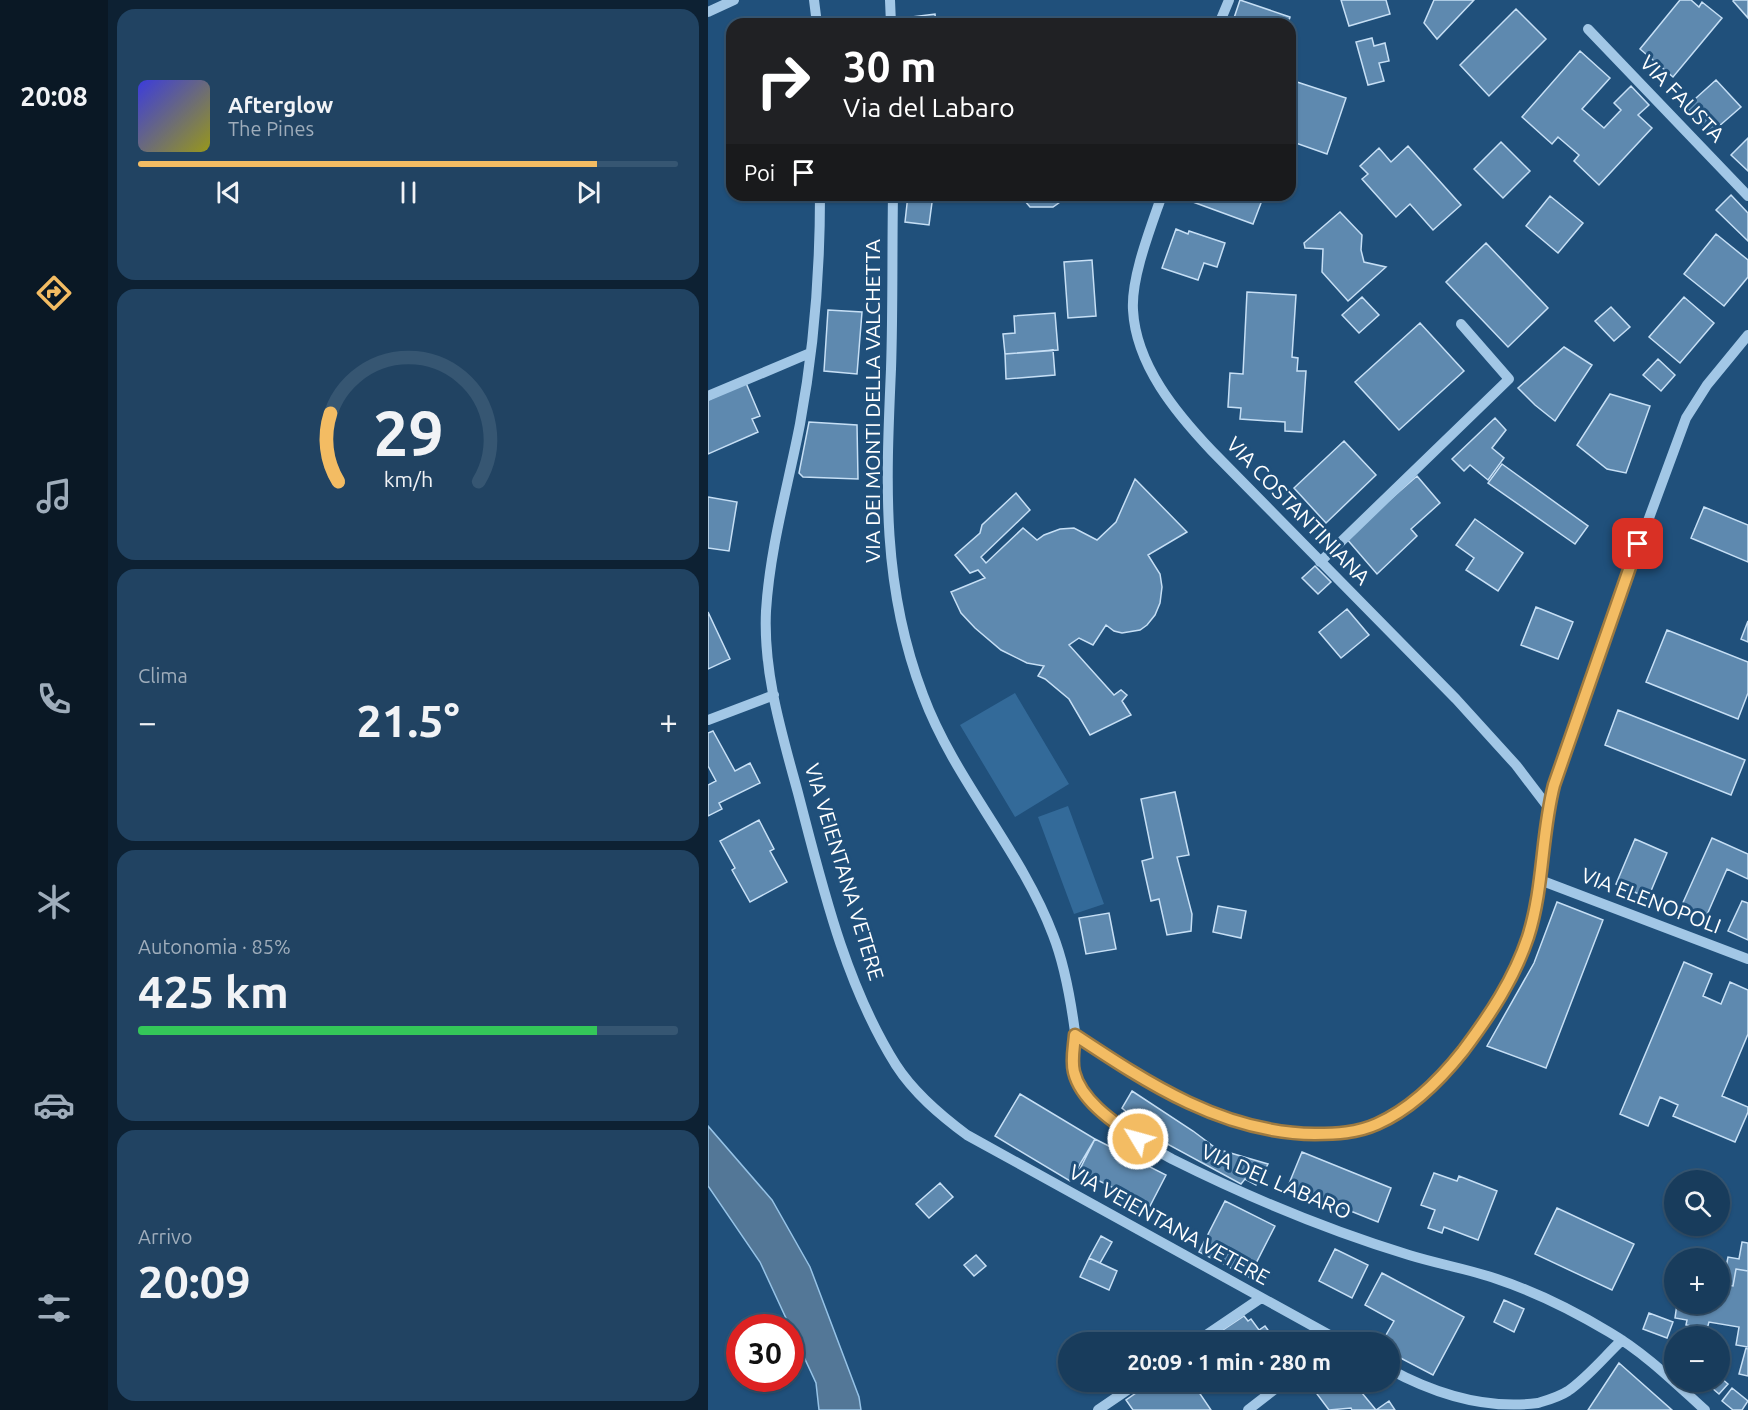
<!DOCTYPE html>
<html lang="it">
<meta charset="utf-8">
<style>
:root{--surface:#183c5c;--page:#214362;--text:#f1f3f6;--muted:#9fadbb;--line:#365672;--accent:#f3bc63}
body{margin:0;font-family:Ubuntu,sans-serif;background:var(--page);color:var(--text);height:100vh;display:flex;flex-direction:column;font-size:22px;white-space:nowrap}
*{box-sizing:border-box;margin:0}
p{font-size:20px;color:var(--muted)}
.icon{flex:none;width:33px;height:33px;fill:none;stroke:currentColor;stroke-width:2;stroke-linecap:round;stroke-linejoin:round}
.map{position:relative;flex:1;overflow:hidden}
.side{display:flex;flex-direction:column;gap:9px;padding:9px;background:#0d2133;width:600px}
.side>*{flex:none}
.top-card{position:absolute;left:18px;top:18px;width:570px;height:183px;border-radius:18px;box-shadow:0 2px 4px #0004,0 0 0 2px var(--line);background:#202124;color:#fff;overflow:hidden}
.fabs{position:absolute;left:956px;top:1170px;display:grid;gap:12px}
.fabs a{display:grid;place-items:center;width:66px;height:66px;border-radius:50%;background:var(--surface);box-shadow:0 2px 4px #0004,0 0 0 2px var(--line);font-size:30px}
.speed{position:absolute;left:18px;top:1314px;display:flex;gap:12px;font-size:30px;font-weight:700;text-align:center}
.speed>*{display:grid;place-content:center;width:78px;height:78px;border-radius:50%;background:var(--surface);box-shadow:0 2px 4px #0004,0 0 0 2px var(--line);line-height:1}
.speed .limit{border:9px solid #d22;background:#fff;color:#111}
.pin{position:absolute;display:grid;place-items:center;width:51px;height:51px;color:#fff;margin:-26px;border-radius:12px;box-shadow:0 3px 9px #0006}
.me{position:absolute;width:66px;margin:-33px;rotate:307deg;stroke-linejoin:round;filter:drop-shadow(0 0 4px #0008)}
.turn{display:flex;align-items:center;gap:21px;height:126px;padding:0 18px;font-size:27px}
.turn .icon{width:78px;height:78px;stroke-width:2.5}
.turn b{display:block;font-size:42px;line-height:51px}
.then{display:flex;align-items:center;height:57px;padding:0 18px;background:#0003;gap:12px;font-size:22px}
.big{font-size:45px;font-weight:700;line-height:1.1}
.side .widget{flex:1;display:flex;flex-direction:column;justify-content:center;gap:9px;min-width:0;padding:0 21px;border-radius:18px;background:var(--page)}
.side .dial{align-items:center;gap:0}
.dial svg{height:156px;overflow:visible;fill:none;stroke:var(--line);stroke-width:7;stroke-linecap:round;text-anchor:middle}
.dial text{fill:var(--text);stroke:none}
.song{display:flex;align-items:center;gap:18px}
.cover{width:72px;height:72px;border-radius:9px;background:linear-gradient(135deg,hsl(240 70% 55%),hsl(60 70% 35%))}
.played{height:6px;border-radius:3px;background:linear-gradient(90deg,var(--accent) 85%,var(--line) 85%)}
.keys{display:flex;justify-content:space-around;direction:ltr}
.heat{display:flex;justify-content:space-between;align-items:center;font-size:33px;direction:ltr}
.charge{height:9px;border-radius:4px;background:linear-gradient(90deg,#34c759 85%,var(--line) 0)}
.trip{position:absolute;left:350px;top:1332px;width:342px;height:60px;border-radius:30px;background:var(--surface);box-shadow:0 2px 4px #0004,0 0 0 2px var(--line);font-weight:700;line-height:60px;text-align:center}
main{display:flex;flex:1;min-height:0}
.dock{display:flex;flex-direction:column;width:108px;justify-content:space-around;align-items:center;background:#0a1825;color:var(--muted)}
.dock .icon{width:42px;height:42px}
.dock .active{color:var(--accent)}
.dock b{font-size:27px;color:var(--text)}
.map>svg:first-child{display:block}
.green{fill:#336a99}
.water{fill:#537797;stroke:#96c3e7;stroke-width:1.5}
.building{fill:#5e89af;stroke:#c6dff5;stroke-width:1.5}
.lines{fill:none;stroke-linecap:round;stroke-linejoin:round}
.minor{stroke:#a2c7e6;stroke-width:10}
.route-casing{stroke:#9e7a40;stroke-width:15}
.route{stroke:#f3bc63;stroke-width:10}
.labels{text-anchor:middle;stroke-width:6;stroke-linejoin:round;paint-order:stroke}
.street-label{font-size:21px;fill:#fff;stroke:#20507b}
</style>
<main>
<nav class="dock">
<b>20:08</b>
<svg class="icon active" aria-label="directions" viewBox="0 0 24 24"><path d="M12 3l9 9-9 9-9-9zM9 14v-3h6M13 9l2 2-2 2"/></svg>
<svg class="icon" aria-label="music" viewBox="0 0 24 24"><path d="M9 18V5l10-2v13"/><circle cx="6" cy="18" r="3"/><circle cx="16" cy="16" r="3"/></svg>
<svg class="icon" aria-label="phone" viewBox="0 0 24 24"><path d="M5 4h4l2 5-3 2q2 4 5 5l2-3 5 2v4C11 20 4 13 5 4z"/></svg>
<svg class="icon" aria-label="climate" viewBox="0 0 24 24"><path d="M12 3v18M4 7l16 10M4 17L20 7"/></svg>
<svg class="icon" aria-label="car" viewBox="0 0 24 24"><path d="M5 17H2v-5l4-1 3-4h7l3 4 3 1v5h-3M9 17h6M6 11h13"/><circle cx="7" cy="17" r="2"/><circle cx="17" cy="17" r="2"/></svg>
<svg class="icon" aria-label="filters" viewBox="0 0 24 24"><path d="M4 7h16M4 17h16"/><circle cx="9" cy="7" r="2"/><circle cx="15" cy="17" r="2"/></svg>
</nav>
<section class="side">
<div class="widget">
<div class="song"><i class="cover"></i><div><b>Afterglow</b><p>The Pines</p></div></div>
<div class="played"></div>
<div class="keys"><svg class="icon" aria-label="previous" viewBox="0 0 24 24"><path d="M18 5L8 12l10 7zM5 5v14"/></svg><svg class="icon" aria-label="pause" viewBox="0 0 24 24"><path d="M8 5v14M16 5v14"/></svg><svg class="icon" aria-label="next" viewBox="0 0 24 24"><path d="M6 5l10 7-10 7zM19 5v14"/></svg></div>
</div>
<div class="widget dial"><svg viewBox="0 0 100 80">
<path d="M14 69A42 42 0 1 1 86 69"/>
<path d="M14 69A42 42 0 0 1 10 34" stroke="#f3bc63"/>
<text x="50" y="56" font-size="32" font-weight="700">29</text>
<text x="50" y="72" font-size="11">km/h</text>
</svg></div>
<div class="widget"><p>Clima</p>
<div class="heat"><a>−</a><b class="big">21.5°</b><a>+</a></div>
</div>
<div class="widget"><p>Autonomia · 85%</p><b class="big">425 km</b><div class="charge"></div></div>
<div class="widget"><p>Arrivo</p><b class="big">20:09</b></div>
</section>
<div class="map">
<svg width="1040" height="1410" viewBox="0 0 1040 1410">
<rect width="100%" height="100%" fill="#20507b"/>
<path class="green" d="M307,693l54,91 -54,33 -55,-92z
M360,806l36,98 -30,10 -36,-97z"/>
<path class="water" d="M0,1126l64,74 38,67 49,130 2,13h-42l-3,-27 -56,-121 -52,-76z"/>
<path class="building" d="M532,0l50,17 -2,7h-56z
M633,0h45l4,14 -41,12z
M726,0h40l-37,39 -13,-16z
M972,0h11l8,7 3,-5 20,16 -49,59 -33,-28z
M1026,0h14v18l-15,-17z
M808,9l30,30 -57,57 -29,-31z
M227,14l1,10h-40v-5z
M664,38l2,8 11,-3 4,18 -10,2 5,18 -16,4 -12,-43z
M872,51l30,27 -28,31 22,19 17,-18 -7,-7 17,-17 18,19 -11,10 14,13 -53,57 -25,-24 5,-6 -21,-18 -6,7 -30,-27z
M1008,80l25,27 -31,27 -24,-27z
M589,82l49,16 -19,56 -37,-13v-37z
M1040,138v33l-17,-16z
M793,142l29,29 -27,27 -29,-29z
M700,146l53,59 -28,25 -23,-26 -14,13 -34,-38 6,-5 -8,-8 19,-18 12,14z
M200,195h25l-4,30 -24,-3z
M312,195h50l-17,12h-23z
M488,195h68l-11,29 -60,-22z
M1023,195l17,18v28l-32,-31z
M842,196l33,27 -25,30 -32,-27z
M632,212l22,23 -1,15 3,12 22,5 -38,34 -26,-29 1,-23 -18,-1 -1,-5z
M468,229l12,5 1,-3 36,12 -8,24 -13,-4 -6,17 -36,-12z
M1008,234l32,26v17l-24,29 -40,-32z
M778,243l62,65 -40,39 -62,-65z
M384,260l4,56 -28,2 -4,-56z
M539,292l49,3 -4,62 6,1 -1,13h9l-4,61 -17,-1v-9l-45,-3 1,-11 -13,-1 2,-34 13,1z
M654,297l17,18 -20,18 -17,-18z
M976,297l30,26 -34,40 -31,-26z
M903,307l19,20 -16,14 -19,-20z
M120,310l34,2 -5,62 -33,-3z
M347,313l3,37 -53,4 -2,-20 12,-1 -1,-17z
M712,323l44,48 -65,59 -44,-48z
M856,347l28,18 -37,56 -20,-16 -17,-17z
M345,350l2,25 -49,4 -1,-25z
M950,359l17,16 -14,16 -18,-16z
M38,383l14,33 -8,3 6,13 -50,22v-54z
M902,394l40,12 -24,67 -19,-4 -30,-24z
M787,418l11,12 -14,18 12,10 -16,22 -18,-15 -6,6 -12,-12z
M101,422l48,3 1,54 -55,-2 -4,-4z
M636,441l32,34 -50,48 -32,-35z
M794,464l86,62 -13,18 -87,-61z
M709,476l23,27 -29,26 6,7 -40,38 -31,-36z
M427,479l52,53 -39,23 12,19 2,13 -2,16 -5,12 -8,10 -7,5 -18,3 -8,-2 -8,-6 -13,20 -14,-7 -10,7 45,50 7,-5 6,5 -5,6 9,14 -41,20 -21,-36 -24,-20 -7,-3 6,-10 -17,-3 -26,-13 -26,-22 -14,-15 -10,-21 34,-14 -7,-8 -8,3 -15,-18 25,-22 2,-8 34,-32 14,17 -49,47 5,6 37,-35 14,12 7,-5 16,-6 14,-1 23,12 19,-18z
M0,497l29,5 -8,49 -21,-3z
M996,507l44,18v37l-57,-24z
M767,519l48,34 -25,38 -32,-21 8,-12 -18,-13z
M607,566l16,16 -13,12 -16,-16z
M828,607l37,15 -15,37 -37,-14z
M639,609l22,26 -28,23 -22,-26z
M0,612l22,47 -22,10z
M1040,621v21l-7,-3z
M959,630l81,32v31l-10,26 -92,-37z
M910,710l127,50 -14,35 -126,-50z
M5,731l22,40 15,-8 10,20 -41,20 3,6 -14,7v-31l8,-4 -8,-15v-33z
M467,792l14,63 -12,2 15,57 -1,17 -24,4 -8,-36 -8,2 -9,-40 11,-3 -12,-59z
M51,820l15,29 -4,2 17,31 -37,20 -18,-32 3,-2 -15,-27z
M1004,838l36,16v25l-21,-10 -21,48 -25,-10z
M927,839l32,14 -19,45 -32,-14z
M1034,901l6,2v37l-20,-9z
M849,902l46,18 -57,148 -59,-22 47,-83z
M510,906l28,5 -5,27 -28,-6z
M401,913l7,36 -30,5 -7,-36z
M976,962l28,12 -9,22 18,8 9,-22 18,8v44l-26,62 26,11v5l-13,30 -62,-26 5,-11 -18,-8 -12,29 -28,-12z
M424,1091l61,40 24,18 51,15 -12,21 -11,-6 -4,5 -83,-45 -36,-31z
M312,1094l75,45 -25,42 -75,-45z
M387,1139l71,36 -16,31 -71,-35z
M594,1152l89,36 -13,34 -90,-36z
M726,1173l23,8 2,-5 38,15 -19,49 -34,-13 -2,6 -14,-5 7,-18 -14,-5z
M232,1183l13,14 -24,21 -13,-14z
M517,1201l50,25 -26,51 -50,-25z
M849,1208l77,36 -22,46 -77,-36z
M393,1236l11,6 -12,21 -11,-5z
M1034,1242l6,1v28l-12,-2 -3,17 -14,-2v-18l7,1 2,-10 11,2z
M627,1249l33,16 -16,33 -33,-17z
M268,1255l10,11 -12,10 -10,-11z
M381,1258l28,13 -8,19 -29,-13z
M1028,1269l12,2v76l-12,-2 3,-18 -30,-5 -2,7 -21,-4 1,-5 -12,-2 2,-14h42v-20l14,2z
M674,1273l82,44 -31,58 -44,-23v-10h-7l12,-21 -29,-16z
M796,1300l20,9 -10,23 -20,-10z
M941,1313l24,9 -6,16 -24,-9z
M536,1316l4,5 3,-2 8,11 6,-4 8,11 5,-3 5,8h-78z
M1038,1348l2,1v27l-9,-2z
M911,1363l53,47h-84z
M1013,1378l7,6 -9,10 -7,-6z
M444,1382h40l19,28h-78l-7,-10z
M522,1382h24l-16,11z
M616,1382h29l23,28 13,-9 6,9h-43l-1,-2 -22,2 -15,-20z
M1024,1388l16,13 -6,9h-9l-11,-9z"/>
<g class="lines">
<path class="minor" d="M106,0l3,24
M182,0l1,24
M0,12l26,-12
M511,24l10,-24
M880,29l160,167
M112,195c0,76 -6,154 -20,229 -12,62 -30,123 -34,187 -3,62 16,123 32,182 24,92 47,191 98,272 18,28 44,50 71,70l375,207
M185,195c-1,58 0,116 -2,174 -5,115 -10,216 32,326 32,86 98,155 130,240 11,28 18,67 22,97 1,16 -6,33 2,49 14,31 65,62 95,78 76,38 155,71 237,96 29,9 59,14 88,24 39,13 77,32 112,53 36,21 65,50 96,78
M454,195c-11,32 -31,82 -29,115 3,55 43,103 79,141l244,248 60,66 32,42
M0,396l102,-43
M612,562l189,-183 -48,-55
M0,720l66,-25
M832,880l208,79
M367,1035c74,49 148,98 240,99 21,0 42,-1 62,-10 34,-15 63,-44 86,-73 26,-36 51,-71 65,-114 16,-50 13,-102 26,-152l47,-137 85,-230 21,-33 41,-50
M488,1342l65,-44
M681,1369c46,25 96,41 149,34 10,-3 21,-6 30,-12 20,-14 36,-34 54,-51
M390,1410l41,-28
M540,1410l36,-28"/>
</g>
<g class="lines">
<g class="route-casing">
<path id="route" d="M430,1139c-23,-16 -57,-38 -64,-67 -3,-11 0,-25 1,-37 74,49 148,98 240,99 21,0 42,-1 62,-10 34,-15 63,-44 86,-73 27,-36 51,-72 65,-114 16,-50 13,-102 26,-152l84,-241"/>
</g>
<use href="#route" class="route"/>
</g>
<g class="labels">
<g class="street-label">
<text transform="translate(974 99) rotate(46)" y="7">VIA FAUSTA</text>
<text transform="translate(165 401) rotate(-90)" y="7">VIA DEI MONTI DELLA VALCHETTA</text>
<text transform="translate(590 511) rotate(46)" y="7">VIA COSTANTINIANA</text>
<text transform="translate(136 872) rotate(73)" y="7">VIA VEIENTANA VETERE</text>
<text transform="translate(943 901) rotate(21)" y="7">VIA ELENOPOLI</text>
<text transform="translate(568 1182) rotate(23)" y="7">VIA DEL LABARO</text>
<text transform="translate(461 1225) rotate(29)" y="7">VIA VEIENTANA VETERE</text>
</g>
</g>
</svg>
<div class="fabs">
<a><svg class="icon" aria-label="search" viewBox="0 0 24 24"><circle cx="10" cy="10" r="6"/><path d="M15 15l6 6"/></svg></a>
<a>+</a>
<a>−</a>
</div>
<div class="speed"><div class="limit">30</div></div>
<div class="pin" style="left:930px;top:544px;background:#d93025"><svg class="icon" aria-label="arrive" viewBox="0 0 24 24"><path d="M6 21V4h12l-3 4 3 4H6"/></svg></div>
<svg class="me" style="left:430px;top:1139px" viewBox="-20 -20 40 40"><circle r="17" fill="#f3bc63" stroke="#fff" stroke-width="3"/><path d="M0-11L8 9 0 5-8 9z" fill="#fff"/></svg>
<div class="trip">20:09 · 1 min · 280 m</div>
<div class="top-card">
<div class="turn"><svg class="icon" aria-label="right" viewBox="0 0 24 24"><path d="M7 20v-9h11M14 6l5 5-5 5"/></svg><div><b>30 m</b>Via del Labaro</div></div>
<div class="then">Poi<svg class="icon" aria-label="arrive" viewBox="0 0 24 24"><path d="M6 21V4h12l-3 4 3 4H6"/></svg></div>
</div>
</div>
</main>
